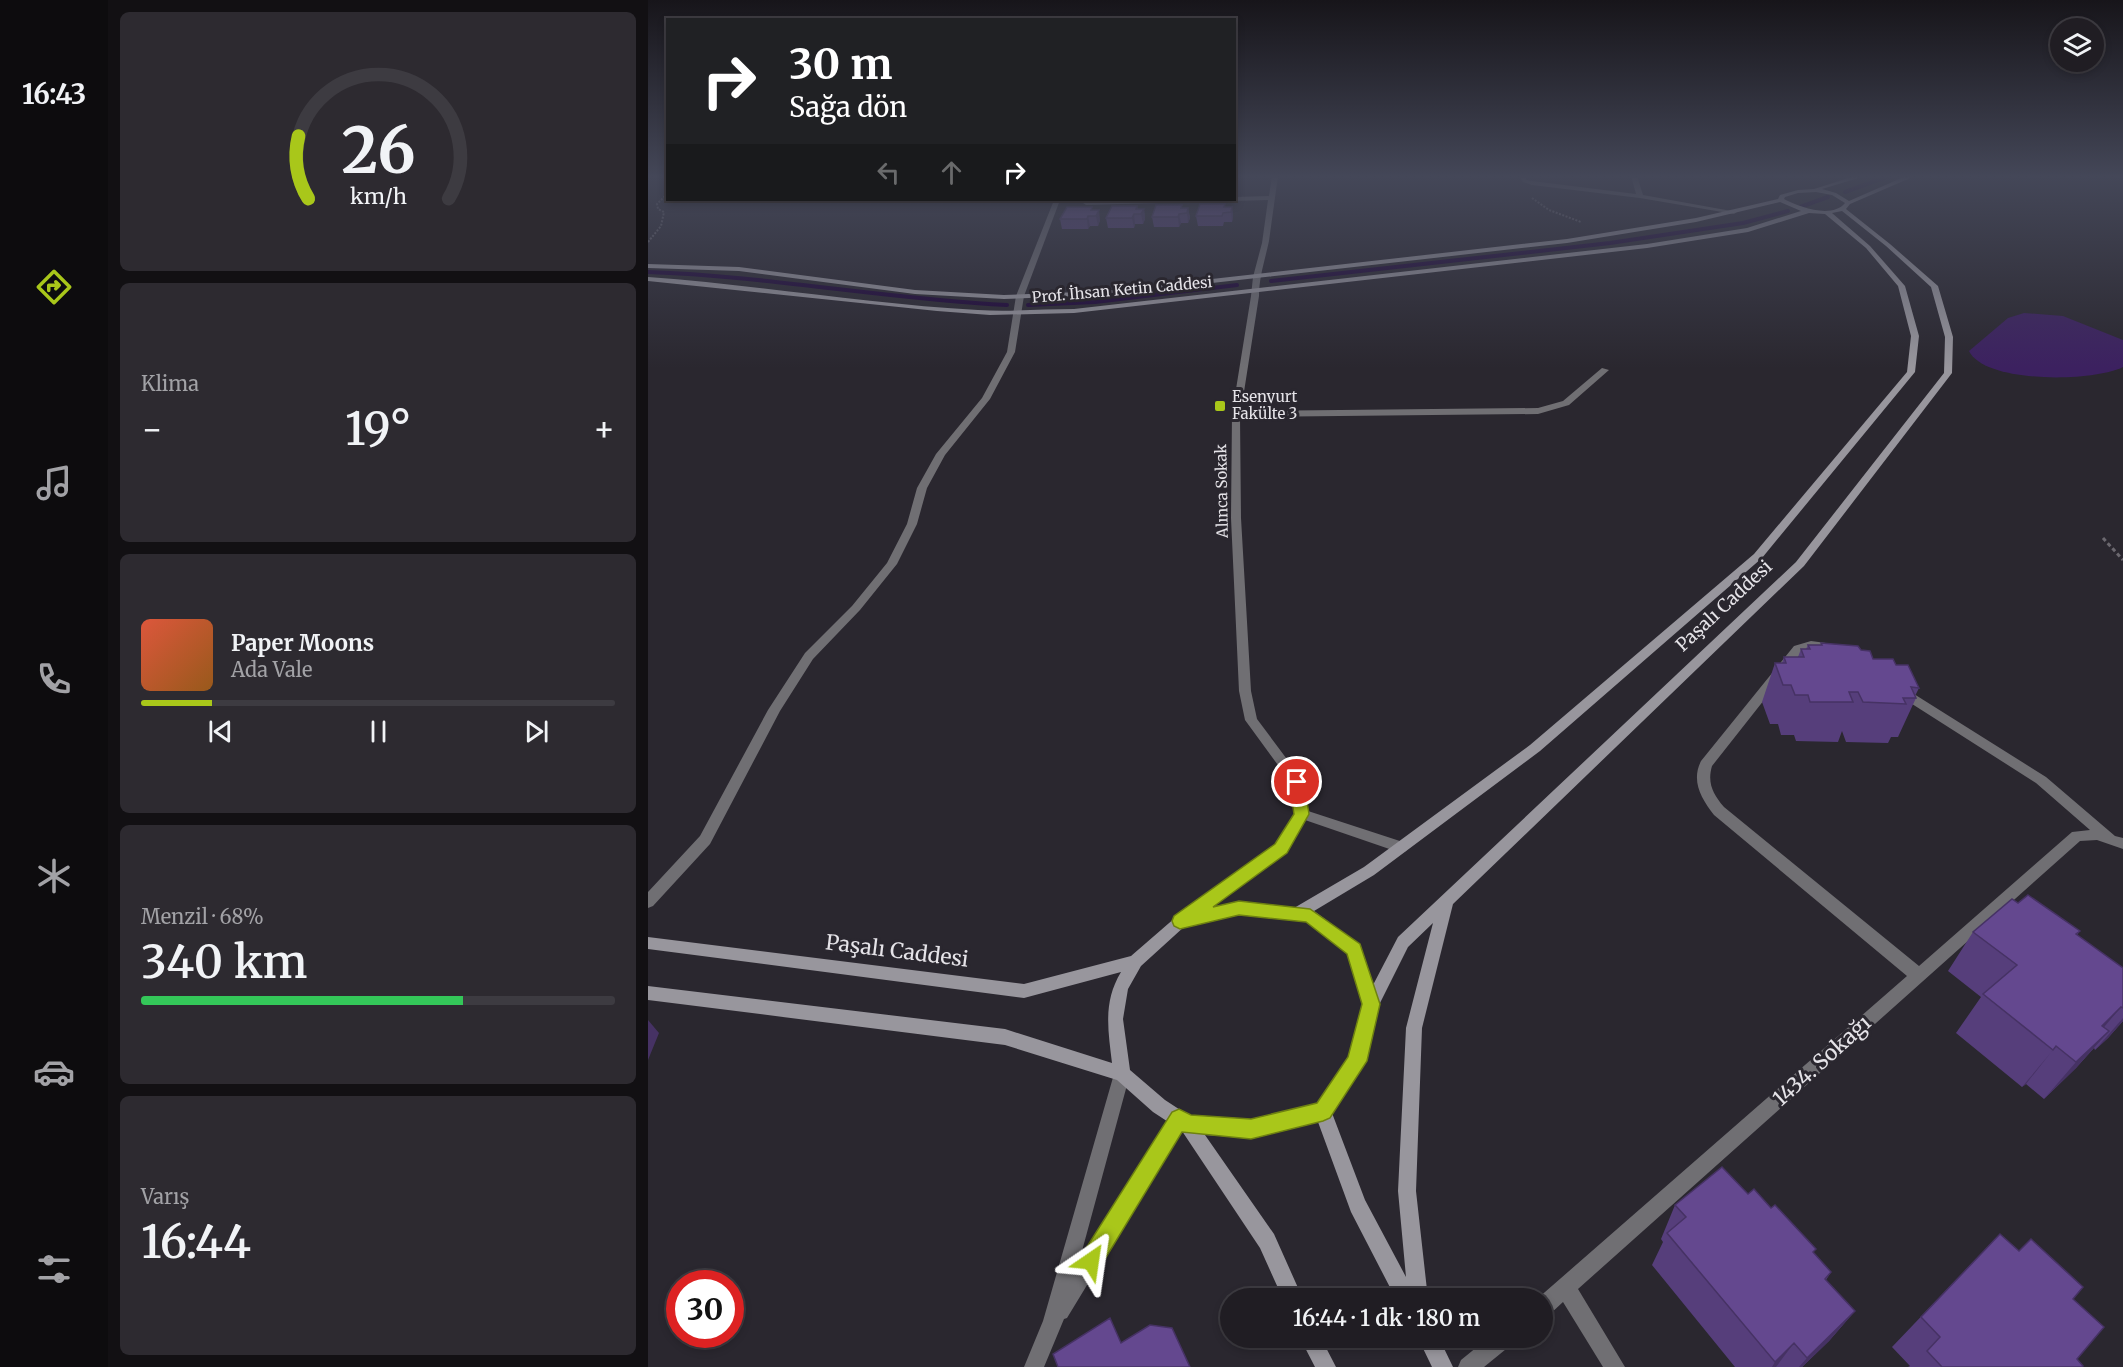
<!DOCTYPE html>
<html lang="tr">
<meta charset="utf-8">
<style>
:root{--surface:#201d23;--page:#2d2a30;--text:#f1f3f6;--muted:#a2a2a6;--line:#3d3b41;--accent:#a9c71a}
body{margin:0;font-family:Merriweather,serif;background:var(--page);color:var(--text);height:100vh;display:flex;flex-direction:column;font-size:22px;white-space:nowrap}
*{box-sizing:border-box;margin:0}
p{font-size:20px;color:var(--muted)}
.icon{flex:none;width:33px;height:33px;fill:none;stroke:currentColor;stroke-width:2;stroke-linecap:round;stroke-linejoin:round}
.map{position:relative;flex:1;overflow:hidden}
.details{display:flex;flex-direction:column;gap:12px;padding:12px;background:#121013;width:540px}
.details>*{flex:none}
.top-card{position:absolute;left:18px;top:18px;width:570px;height:183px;border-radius:0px;box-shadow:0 3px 9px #0003,0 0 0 2px var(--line);background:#202124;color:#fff;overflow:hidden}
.tools{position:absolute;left:1402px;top:18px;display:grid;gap:12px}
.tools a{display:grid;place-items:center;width:54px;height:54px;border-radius:50%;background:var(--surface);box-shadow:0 3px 9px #0003,0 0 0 2px var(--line);font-size:30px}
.speed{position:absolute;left:18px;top:1270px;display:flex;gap:12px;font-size:30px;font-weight:700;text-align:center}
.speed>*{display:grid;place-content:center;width:78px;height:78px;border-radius:50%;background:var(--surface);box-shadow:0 3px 9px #0003,0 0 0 2px var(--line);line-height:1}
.speed .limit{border:9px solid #d22;background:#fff;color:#111}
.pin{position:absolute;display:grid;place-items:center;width:51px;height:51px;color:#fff;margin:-26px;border:3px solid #fff;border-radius:50%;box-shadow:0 2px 6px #0007}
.me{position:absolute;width:66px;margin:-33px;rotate:32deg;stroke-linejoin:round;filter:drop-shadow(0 0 4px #0008)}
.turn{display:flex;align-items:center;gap:21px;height:126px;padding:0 24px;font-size:27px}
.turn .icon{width:78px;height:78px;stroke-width:2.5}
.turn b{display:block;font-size:42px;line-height:51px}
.lanes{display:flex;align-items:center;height:57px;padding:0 24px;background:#0003;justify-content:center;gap:30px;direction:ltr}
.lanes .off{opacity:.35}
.big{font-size:45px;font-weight:600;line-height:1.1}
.details .tile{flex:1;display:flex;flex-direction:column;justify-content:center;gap:9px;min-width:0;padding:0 21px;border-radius:9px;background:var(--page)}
.details .dial{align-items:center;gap:0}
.dial svg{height:156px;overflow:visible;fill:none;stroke:var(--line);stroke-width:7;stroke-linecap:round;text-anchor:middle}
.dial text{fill:var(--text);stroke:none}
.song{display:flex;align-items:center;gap:18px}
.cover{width:72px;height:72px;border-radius:9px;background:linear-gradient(135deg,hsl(10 70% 55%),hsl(30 70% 35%))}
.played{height:6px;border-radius:3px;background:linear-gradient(90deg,var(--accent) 15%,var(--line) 15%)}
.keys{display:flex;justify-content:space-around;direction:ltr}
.heat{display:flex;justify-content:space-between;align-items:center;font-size:33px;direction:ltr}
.charge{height:9px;border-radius:4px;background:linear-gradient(90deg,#34c759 68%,var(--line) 0)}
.trip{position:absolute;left:572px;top:1288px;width:333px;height:60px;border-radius:30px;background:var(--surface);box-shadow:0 3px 9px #0003,0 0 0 2px var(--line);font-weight:600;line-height:60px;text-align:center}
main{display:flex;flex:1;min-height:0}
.tabs{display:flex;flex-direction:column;width:108px;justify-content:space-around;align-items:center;background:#0d0c0e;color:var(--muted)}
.tabs .icon{width:42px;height:42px}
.tabs .active{color:var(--accent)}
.tabs b{font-size:27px;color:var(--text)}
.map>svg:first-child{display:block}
.green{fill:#3c2160}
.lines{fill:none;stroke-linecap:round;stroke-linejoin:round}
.stream{stroke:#1c0336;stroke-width:4}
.path-far1{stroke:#6b686f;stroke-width:2;stroke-dasharray:2 1.5;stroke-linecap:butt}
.path{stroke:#6b686f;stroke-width:3;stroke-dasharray:4 3;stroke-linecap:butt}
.street{fill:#706f73;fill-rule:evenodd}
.secondary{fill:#98969d;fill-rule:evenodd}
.wall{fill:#563e7b}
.shaded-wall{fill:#463264}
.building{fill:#64488f;stroke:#463264;stroke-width:1.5}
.route{fill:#a9c71a;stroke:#6e8111;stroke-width:1.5}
.poi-dot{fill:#a9c71a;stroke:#2a272f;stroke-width:2}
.labels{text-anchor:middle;stroke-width:6;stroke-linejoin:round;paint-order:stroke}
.far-street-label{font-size:15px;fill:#e5e3e8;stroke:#2a272f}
.far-poi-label{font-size:15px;fill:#e5e3e8;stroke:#2a272f;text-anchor:start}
.street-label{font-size:18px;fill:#e5e3e8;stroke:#2a272f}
.near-street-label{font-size:21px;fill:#e5e3e8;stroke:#2a272f}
</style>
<main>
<nav class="tabs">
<b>16:43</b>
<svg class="icon active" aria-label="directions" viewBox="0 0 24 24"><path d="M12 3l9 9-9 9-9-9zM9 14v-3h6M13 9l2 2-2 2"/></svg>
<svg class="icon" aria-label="music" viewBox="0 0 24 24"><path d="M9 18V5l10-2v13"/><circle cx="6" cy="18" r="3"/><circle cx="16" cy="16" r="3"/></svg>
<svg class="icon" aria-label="phone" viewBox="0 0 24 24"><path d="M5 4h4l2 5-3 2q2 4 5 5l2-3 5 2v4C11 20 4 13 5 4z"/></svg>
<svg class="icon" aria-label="climate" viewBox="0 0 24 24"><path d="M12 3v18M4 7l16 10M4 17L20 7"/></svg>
<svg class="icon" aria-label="car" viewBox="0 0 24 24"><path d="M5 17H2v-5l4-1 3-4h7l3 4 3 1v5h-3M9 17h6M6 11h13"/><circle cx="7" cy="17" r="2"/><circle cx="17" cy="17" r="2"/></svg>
<svg class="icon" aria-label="filters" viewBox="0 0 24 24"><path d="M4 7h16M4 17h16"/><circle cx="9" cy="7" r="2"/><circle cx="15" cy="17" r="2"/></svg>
</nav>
<section class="details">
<div class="tile dial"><svg viewBox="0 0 100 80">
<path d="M14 69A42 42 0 1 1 86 69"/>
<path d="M14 69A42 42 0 0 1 9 37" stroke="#a9c71a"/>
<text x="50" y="56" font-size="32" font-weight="700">26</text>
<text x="50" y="72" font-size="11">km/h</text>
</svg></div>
<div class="tile"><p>Klima</p>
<div class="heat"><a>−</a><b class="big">19°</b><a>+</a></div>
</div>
<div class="tile">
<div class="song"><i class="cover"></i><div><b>Paper Moons</b><p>Ada Vale</p></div></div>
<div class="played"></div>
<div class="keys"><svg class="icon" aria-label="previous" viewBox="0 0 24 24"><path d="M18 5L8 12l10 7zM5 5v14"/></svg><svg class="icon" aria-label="pause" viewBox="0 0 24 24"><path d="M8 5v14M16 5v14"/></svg><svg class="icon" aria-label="next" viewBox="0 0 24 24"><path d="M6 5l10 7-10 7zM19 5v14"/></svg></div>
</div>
<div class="tile"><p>Menzil · 68%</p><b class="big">340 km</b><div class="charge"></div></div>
<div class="tile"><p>Varış</p><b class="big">16:44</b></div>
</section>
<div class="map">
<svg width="1475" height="1367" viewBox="0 0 1475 1367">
<rect width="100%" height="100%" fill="#2a272f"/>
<path class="green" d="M1376,313l39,3 60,24v27c-29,15 -138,17 -154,-16l39,-33z"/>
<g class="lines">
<path class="stream" d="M1197,192l44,-16
M1152,207l28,-10
M0,272c120,4 239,27 359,33
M623,281l339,-38 133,-20 45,-12
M380,305l67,-3 142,-17"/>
<path class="path-far1" d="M884,198l17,12 32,12
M0,242l13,-16 3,-14 -6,-3 -1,-5 11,-11"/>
<path class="path" d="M1455,538l20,22"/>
<path class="street" d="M624,176h6c-3,22 -6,43 -9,65 -4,19 -10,36 -10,55l-18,115 297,-3 25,-7 39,-33 7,2 -40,35 -31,9 -298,3 1,101 10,173 6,28 47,63 4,29 98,32 2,4 -2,4 -5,2 -96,-33 -19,32 -100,73 -5,2 -5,-2 -2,-4 2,-4 100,-73 19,-30 -4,-31 -46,-63 -6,-29 -8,-173 1,-104 19,-118 2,-19 9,-34 6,-43 -182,5 -3,-2 3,-2 148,-1v-3l35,-1z
M871,176h6l2,4 5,1 104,13 -5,-18h6l6,19 94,17 -3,2 -94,-16 -108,-13 -9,-3z
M406,200h6l-36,96 -9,56 -25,47 -45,56 -18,33 -10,36 -20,40 -37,46 -47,49 -33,52 -70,133 -57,62 -5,2v-16l52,-56 68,-126 37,-57 47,-47 35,-43 20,-39 10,-36 19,-34 46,-56 25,-46 9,-56z
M1163,641l15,2 2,3c-5,6 -18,3 -26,6l-90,114c-5,17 1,28 12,41l195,159 153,-134 18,-2 -54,-47 -138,-88 -2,-3 2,-3h8l140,88 69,59 8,2v11l-26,-9 -17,1 -502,448 47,78h-22l-40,-65 -14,13 -7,3v-19h-5l370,-323 -193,-161c-13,-17 -23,-34 -13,-54l93,-115z
M474,1066l6,2 2,6 -51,188 94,-149 6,-2 6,2 3,6 -121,199 -3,1 -20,48h-20l19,-46 71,-247 2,-6z
M840,1338h26l-3,7 -27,22h-26l3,-7z"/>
<path class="secondary" d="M1207,176h10l-43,13 14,4 13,8 57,-25h9l-65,28 -4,5 44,35 48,42 15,51 -1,36 -148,193 -351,338 -31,124 -6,163 12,108h-32l-45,-87 -33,-90 -67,16 -46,-3 69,99 29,65h-20l-23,-51 -78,-117 -29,-19 -36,-32 -112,-35 -357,-45v-14l357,43 107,34c-4,-34 -9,-61 9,-91l-97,26 -376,-49v-12l376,47 107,-28 45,-39 5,-2 58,-13 55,6 70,-41 166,-122 224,-191 153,-182 4,-36 -13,-50 -32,-38 -41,-34 -16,-1 -61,19 -101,16 -573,65 -84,2 -53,-4 -289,-30v-4c110,8 220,27 330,33 32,2 64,-1 96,-1l573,-65 100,-16 54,-17 -21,-9 -84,20 -129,21 -462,52 -101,4 -89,-5 -176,-23 -91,-3v-4l91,3 176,23 89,5 101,-4 462,-52 129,-21 82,-19 2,-4 18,-5 16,-1zM1168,192l16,3 13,8c-13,16 -46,4 -61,-4l1,-2 13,-4zM1194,211l44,35 45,41 14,50 -1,36 -148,189 -398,375 -25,48 -14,-41 -45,-33 60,-36 166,-124 222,-193 153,-186 4,-36 -14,-50 -35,-40 -38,-33zM591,914l68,8 40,31 16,51 -14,54 -31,47 -67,15 -60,-3 -26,-17 -35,-30 -7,-51 5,-30 13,-23 44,-40zM785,923l-27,105 -8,163 8,86 -41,-77 -33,-87 31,-46 16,-62 29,-58z
M652,1338h21l15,29h-21z
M770,1338h21l14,29h-21z"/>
</g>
<path class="wall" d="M489,206l1,3h6l1,10 -2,5h-8l-1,4h-26l-2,-10z
M577,207h7l1,10 -1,5h-8l-1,4h-25l-2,-10z
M534,208h6l2,10 -2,5h-7l-2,4h-25l-2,-10z
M445,210l7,10 -2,6h-8l-2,3h-26l-2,-10z
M1173,643l40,7 12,9 23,6 23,23 -4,8 1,2 -18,39h-7l-3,6 -42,-1 -4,-11 -4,11 -42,-1 -2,-6h-13l-3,-11h-8l-8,-22 13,-39h7l2,-6h14l3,-8h5l2,-4h13z
M1370,903l62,28 -3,4 46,33v53l-15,17 -13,12 -1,-2 -18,20 -32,31 -18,-15 -4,3 -66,-54 25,-36 -33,-26 25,-39z
M1100,1194l23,14 60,64 -5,8 29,31 -26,30 -27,26h-67l-83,-102 11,-23 -2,-3 14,-34z
M1352,1234l73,65 4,60 5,8h-174l2,-1 -18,-19z"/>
<path class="shaded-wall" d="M584,207l1,10 -1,5 -1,-10z
M540,208l2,10 -2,5 -1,-10z
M496,209l1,10 -2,5 -2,-10z
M451,210l1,10 -2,6 -2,-10z
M486,214l1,10 -1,4 -2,-10z
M531,214l2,9 -2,4 -1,-10z
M440,216l2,10 -2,3 -1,-10z
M1473,1007l-32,38 13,-19z
M1475,1018v3l-15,17 -13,12z
M0,1020l11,13 -11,27z
M1461,1031l-33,37 -32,31 32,-37z
M1408,1046l-30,38 -4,3 31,-37z
M1207,1311l-26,30 -27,26h-3l8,-9z
M1146,1343l-18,24h-4l3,-5z"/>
<path class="building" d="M552,204h25l-1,3h8l-1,5 -8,1 -1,3h-26z
M508,205h26l-1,3h7l-1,5 -8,1 -1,3h-26z
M464,206h25l-1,3h8l-3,5h-7l-2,4h-26z
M419,207h25l-1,3h8l-3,6h-8l-1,3h-27z
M1173,643l37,3 3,4 9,1 3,8h20l3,6h12l11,23 -8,-1 5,11h-13l3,6 -43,-2 -5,-10h-9l4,10h-43l-2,-7h-13l-4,-10h-8l-8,-22h11l-2,-6h20l-3,-8h9l-2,-4h14z
M1380,895l52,36 -4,3 47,34v40l-2,-1 -19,19 7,5 -33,31 -20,-16 -3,4 -70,-56 34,-29 -44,-33 39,-33 6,4z
M1074,1167l26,27 6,-5 17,19 4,-3 41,44 -3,3 18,20 -6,7 30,32 -48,47 -13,-15 -19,19 -108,-129 19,-16 -11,-12z
M1352,1234l19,17 12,-12 52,48 -10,12 31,28 -27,32 6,7 -1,1h-140l-15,-16 13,-14 -19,-20z
M462,1318l11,25 29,-18 22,3 18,39h-132l-5,-13z"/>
<linearGradient id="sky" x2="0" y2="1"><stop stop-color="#17151a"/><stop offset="0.48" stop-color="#444758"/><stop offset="1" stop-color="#444758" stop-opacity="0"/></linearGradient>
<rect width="1475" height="368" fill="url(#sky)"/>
<path class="route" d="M649,776l5,2 2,4 5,32 -22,39 -74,54 26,-6 71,8 50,35 20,60 -13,57 -37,57 -7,3 -72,18 -69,-7 -83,137 -8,3 -8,-3 -3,-8 3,-8 89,-141 7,-3 12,6 60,4 66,-16 31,-46 14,-53 -15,-50 -41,-32 -67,-7 -59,14 -6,-3 -2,-5 2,-5 101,-72 19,-30 -5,-32 2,-4z"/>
<rect class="poi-dot" x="566" y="400" width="12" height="12" rx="3"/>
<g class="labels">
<g class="far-street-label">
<text transform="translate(474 290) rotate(-5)" y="5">Prof. İhsan Ketin Caddesi</text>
<text transform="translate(574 491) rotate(-91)" y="5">Alınca Sokak</text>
</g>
<g class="far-poi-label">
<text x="584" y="402">Esenyurt<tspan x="584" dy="17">Fakülte 3</tspan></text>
</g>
<g class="street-label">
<text transform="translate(1076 606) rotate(-43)" y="6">Paşalı Caddesi</text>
</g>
<g class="near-street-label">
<text transform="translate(249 951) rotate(7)" y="7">Paşalı Caddesi</text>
<text transform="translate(1174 1061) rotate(-42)" y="7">1434. Sokağı</text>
</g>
</g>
</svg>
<div class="tools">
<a><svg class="icon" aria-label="layers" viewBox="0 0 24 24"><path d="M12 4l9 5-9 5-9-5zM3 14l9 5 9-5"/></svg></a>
</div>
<div class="speed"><div class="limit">30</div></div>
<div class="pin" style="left:649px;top:782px;background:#d93025"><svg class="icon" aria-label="arrive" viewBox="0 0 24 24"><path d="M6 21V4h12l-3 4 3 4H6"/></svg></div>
<svg class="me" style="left:443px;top:1261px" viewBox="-20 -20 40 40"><path d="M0-17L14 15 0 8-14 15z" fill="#a9c71a" stroke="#fff" stroke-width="4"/></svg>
<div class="trip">16:44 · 1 dk · 180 m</div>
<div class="top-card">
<div class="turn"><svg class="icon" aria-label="right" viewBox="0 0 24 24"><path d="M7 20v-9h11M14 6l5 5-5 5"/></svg><div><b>30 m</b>Sağa dön</div></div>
<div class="lanes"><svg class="icon off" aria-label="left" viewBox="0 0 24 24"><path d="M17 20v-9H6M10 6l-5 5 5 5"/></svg><svg class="icon off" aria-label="ahead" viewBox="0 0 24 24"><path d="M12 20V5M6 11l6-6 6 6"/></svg><svg class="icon" aria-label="right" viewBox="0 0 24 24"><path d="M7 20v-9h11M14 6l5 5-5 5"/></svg></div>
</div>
</div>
</main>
